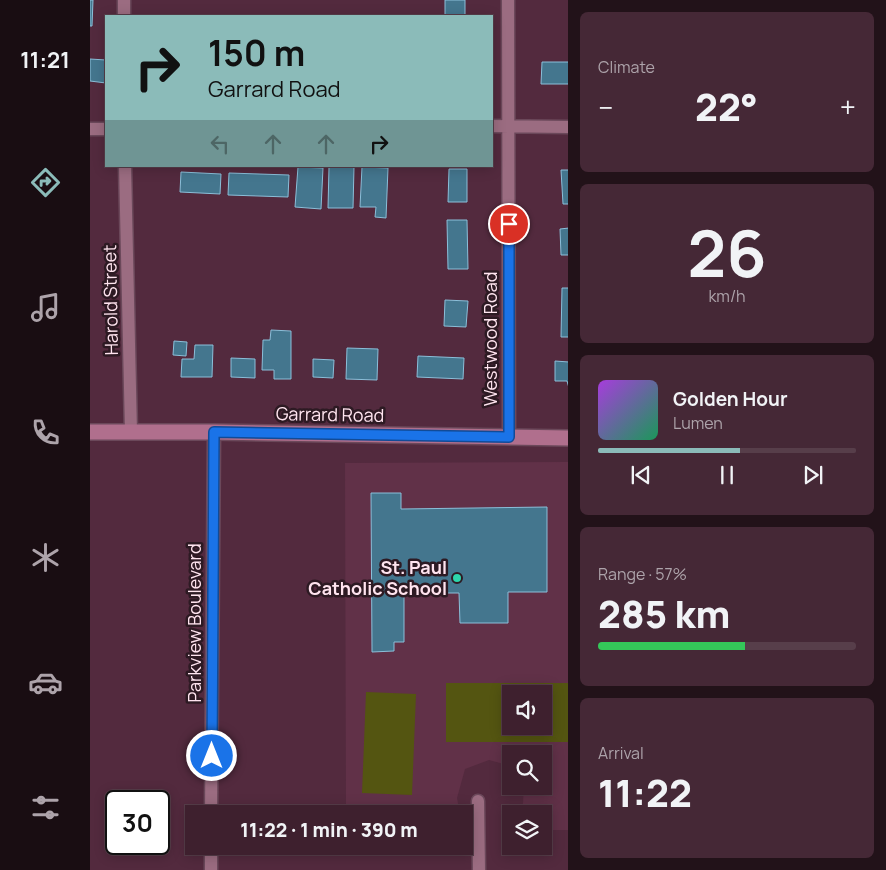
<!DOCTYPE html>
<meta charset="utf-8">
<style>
:root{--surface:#3e202e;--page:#452836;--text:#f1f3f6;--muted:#ada3aa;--line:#573e4a;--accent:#8bbbb9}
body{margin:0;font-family:Manrope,sans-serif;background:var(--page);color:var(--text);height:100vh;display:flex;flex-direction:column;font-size:19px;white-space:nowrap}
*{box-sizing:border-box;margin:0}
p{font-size:16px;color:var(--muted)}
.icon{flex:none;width:28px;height:28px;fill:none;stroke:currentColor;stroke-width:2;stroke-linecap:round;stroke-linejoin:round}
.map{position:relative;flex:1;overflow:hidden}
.sheet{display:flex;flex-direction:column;gap:12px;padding:12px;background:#221219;width:318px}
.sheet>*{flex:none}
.hud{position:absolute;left:15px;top:15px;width:388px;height:152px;border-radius:0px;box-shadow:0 2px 12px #0003,0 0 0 1px var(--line);background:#8bbbb9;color:#111;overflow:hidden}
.buttons{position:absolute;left:412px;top:685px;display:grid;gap:10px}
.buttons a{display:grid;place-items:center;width:50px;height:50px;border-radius:0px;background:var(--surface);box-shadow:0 2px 12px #0003,0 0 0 1px var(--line);font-size:25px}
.speed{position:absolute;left:15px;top:790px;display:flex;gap:10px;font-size:25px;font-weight:700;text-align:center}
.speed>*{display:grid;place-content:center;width:65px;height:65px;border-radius:50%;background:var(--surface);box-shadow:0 2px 12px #0003,0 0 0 1px var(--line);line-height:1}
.speed .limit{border:2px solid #111;border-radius:8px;background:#fff;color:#111}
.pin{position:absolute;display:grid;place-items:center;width:42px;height:42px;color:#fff;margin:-21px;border:2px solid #fff;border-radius:50%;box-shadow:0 1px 5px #0007}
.me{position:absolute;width:55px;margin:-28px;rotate:0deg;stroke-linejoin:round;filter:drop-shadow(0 0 4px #0008)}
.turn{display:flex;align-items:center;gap:18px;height:105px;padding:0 20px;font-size:22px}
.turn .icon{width:65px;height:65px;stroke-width:2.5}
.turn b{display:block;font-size:35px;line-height:42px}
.lanes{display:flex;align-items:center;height:48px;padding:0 20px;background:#0003;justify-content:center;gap:25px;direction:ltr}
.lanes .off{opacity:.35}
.big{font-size:38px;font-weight:800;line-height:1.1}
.sheet .widget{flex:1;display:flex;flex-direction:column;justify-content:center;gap:8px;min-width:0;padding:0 18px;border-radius:8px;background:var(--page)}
.sheet .dial{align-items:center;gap:0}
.dial b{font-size:65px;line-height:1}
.song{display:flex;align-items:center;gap:15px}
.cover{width:60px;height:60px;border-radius:8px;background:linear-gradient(135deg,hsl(280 70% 55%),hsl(150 70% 35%))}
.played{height:5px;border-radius:2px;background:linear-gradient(90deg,var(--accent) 55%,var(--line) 55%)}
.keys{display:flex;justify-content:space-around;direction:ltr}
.heat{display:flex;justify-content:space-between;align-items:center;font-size:28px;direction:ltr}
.charge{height:8px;border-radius:4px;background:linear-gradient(90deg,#34c759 57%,var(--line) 0)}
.trip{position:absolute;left:95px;top:805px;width:288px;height:50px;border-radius:0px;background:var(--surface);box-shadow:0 2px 12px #0003,0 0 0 1px var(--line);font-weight:800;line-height:50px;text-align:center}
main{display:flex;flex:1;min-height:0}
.tabs{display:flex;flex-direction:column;width:90px;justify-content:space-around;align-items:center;background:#190d12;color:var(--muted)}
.tabs .icon{width:35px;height:35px}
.tabs .selected{color:var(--accent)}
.tabs b{font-size:22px;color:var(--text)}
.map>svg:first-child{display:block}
.built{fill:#613148;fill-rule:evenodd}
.green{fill:#545511;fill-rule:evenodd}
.building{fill:#44768e;stroke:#8bbfd9}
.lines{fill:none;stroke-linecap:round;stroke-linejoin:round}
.street-casing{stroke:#6b485a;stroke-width:15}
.secondary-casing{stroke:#6b485a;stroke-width:18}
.street{stroke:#9b6c81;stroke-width:12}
.secondary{stroke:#b06f8d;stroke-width:15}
.route-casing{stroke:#114b97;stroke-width:12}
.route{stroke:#1a73e8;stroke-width:9}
.poi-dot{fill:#2dd5ab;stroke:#2d1a23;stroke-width:2}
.labels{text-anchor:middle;stroke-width:5;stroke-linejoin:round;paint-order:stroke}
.street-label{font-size:18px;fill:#ffe4ef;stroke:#2d1a23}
.poi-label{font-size:18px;font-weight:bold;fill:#ffe4ef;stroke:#2d1a23;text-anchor:end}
</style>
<main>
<nav class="tabs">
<b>11:21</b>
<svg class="icon selected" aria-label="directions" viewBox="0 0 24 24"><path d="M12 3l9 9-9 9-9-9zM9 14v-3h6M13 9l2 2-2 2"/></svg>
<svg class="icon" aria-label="music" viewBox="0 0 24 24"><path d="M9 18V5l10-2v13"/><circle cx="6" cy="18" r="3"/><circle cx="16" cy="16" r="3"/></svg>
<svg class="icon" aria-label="phone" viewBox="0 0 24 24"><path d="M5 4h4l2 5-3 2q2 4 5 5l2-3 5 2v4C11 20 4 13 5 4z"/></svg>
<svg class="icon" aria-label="climate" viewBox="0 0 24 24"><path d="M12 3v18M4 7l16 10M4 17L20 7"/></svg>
<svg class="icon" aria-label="car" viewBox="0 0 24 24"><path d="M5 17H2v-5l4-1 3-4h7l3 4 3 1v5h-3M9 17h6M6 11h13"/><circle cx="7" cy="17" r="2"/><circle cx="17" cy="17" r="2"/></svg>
<svg class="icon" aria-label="filters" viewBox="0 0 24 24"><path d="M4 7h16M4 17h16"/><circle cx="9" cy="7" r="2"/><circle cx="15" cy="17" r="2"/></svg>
</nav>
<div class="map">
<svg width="479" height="870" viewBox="0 0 479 870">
<rect width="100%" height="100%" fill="#532a3e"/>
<path class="built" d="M478,462v368h-24v-16h-25l4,-11 1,-17h20v-32h-33v12l-22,-6 -24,9 -8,29 3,16h-114l-1,-351zM421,694h33v32h-33z"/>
<path class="green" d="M356,683h122v59h-122zM421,694h33v32h-33z
M276,692l50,2 -4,101 -50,-2z"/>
<path class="building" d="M0,0h3l-1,26h-2z
M355,0h20v16h-20z
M0,59l16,1v23l-16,-2z
M452,62h27v22h-28z
M208,167l25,1 -2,41 -26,-2z
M239,167h25l-1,41h-25z
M272,167l26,1 -2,50 -11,-1 1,-10h-16z
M359,169h18v33h-19z
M471,170h8v34h-6z
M91,172l40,2 -1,20 -40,-2z
M139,173l60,2 -1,22 -60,-2z
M357,220h20l1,49h-20z
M479,228v27h-8l-1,-26z
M472,288h7v49h-8z
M355,300l23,1 -2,26 -22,-1z
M181,330l20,1v48h-17v-9h-12l1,-30h7z
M84,341l13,1 -1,14 -13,-1z
M105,345h18l-1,32h-31l1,-18h12z
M257,348l31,1 -1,31 -31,-1z
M328,356l46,2 -1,21 -46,-2z
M141,358l24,1v19l-24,-1z
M223,359l21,1 -1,18 -20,-1z
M465,361l14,1v26l-2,-7h-12z
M281,493h30v16l146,-2v85h-39v31h-48l-1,-30h-55v49h-10v9l-22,1z"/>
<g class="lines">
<g class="street-casing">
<path id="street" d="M34,0v16
M418,0l1,437
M401,126l78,1
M0,129h16
M35,166l6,266
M388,801l1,69
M121,814l3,-382
M121,870v-24"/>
</g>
<g class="secondary-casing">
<path id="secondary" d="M0,432h124l355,6"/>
</g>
<use href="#street" class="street"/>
<use href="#secondary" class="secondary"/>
</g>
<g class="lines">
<g class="route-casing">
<path id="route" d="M122,756l2,-324 295,5v-213"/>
</g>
<use href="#route" class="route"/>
</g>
<circle class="poi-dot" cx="367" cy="578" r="5"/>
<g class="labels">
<g class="street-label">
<text transform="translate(21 300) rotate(-91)" y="6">Harold Street</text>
<text transform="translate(401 339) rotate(-90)" y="6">Westwood Road</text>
<text transform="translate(240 415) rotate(1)" y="6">Garrard Road</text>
<text transform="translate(105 623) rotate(-90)" y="6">Parkview Boulevard</text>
</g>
<g class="poi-label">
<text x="357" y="574">St. Paul<tspan x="357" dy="21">Catholic School</tspan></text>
</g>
</g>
</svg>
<div class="buttons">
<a><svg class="icon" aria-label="sound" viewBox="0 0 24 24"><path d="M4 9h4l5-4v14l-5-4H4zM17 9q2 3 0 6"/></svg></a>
<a><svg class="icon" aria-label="search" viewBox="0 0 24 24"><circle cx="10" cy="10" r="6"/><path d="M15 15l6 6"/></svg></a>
<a><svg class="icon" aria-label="layers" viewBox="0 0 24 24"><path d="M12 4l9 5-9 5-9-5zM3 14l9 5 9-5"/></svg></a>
</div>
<div class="speed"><div class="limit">30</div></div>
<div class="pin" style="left:419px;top:224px;background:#d93025"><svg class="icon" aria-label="arrive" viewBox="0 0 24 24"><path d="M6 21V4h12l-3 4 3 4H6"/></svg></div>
<svg class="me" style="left:122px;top:756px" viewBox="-20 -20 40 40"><circle r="17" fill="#1a73e8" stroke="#fff" stroke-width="3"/><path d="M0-11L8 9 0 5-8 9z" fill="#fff"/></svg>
<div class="trip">11:22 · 1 min · 390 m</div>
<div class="hud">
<div class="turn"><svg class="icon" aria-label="right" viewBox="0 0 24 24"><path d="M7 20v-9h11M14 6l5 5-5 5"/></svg><div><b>150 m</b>Garrard Road</div></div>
<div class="lanes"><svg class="icon off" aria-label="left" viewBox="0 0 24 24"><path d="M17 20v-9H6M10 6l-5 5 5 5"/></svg><svg class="icon off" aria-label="ahead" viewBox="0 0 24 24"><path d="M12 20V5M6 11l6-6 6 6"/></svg><svg class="icon off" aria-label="ahead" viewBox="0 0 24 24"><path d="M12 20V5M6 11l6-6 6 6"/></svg><svg class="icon" aria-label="right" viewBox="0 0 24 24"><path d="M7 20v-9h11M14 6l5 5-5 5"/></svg></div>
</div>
</div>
<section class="sheet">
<div class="widget"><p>Climate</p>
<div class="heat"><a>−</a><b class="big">22°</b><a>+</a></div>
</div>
<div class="widget dial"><b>26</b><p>km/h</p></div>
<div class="widget">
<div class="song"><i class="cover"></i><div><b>Golden Hour</b><p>Lumen</p></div></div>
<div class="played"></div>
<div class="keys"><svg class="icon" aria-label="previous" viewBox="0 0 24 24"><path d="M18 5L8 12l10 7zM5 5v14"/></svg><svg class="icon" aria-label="pause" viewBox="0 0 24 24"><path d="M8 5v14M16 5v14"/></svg><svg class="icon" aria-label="next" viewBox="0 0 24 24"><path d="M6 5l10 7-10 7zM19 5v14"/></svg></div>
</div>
<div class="widget"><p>Range · 57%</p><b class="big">285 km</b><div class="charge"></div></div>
<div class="widget"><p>Arrival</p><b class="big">11:22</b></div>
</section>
</main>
